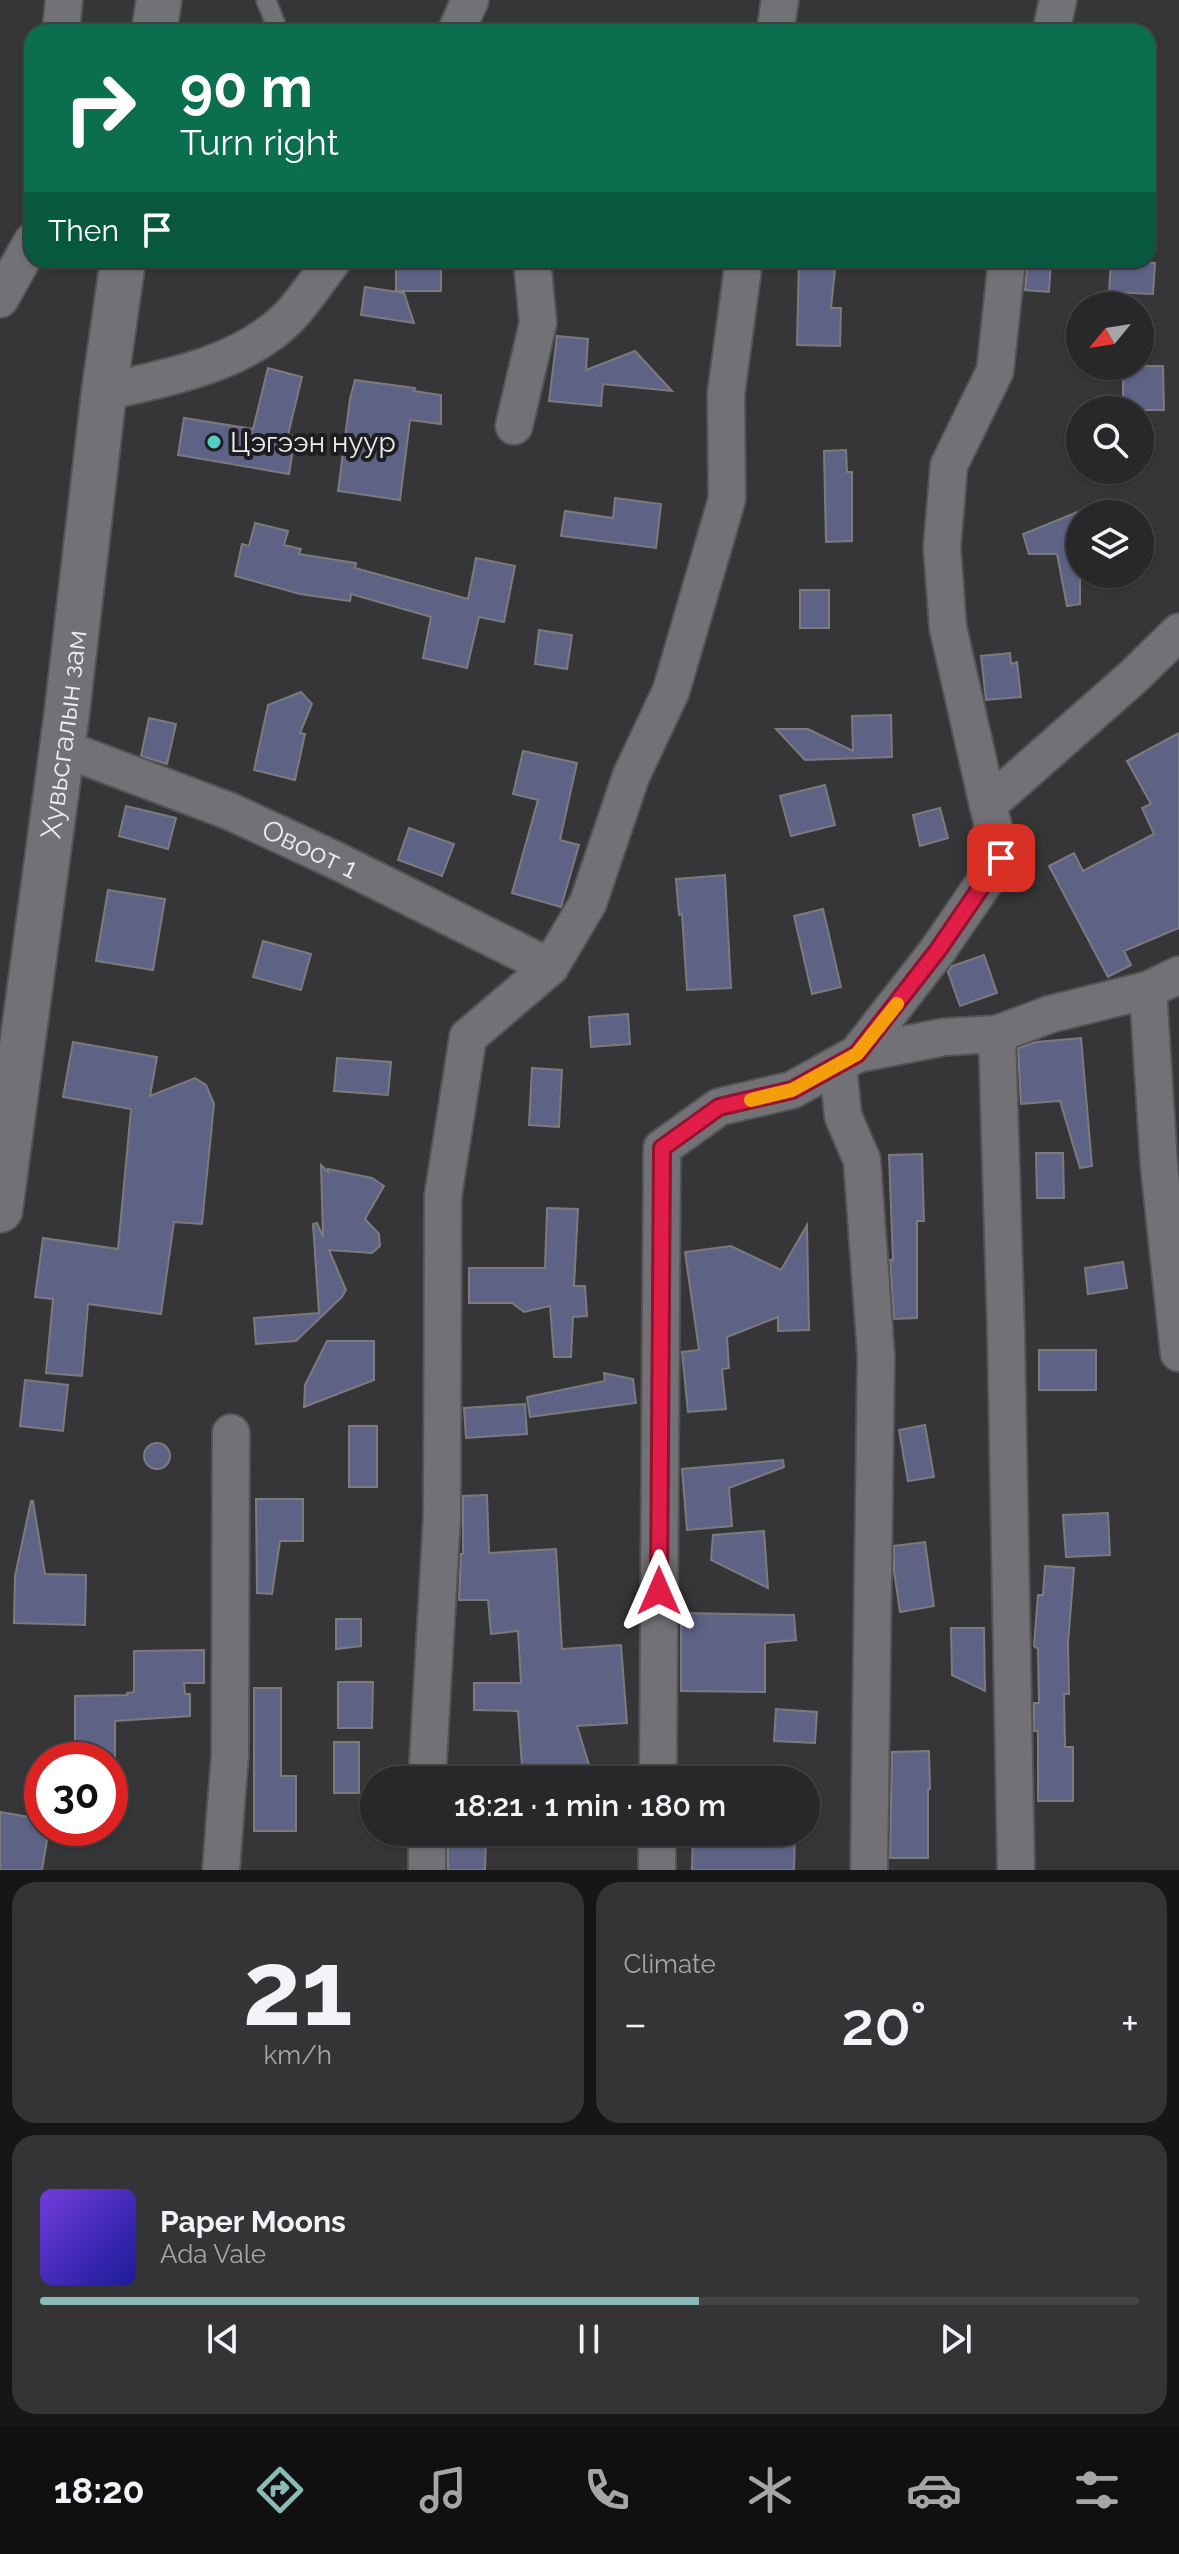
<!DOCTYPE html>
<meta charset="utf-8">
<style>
:root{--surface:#28282a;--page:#343436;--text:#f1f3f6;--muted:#a5a6a8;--line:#444447;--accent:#8bbbb9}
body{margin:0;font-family:Raleway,sans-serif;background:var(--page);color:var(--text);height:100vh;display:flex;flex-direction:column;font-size:30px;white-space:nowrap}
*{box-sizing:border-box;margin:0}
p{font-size:26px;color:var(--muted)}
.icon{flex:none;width:44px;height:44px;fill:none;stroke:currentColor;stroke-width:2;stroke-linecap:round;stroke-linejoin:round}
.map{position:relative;height:1870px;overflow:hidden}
.drawer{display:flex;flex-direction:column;gap:12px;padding:12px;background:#161617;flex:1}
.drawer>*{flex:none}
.hud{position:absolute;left:24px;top:24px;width:1132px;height:244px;border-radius:24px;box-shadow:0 2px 6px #0004,0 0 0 2px var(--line);background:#0b6e4f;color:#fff;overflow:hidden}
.needle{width:52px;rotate:240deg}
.buttons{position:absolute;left:1066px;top:292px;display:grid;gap:16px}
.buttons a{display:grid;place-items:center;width:88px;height:88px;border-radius:50%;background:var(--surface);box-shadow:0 2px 6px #0004,0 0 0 2px var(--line);font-size:40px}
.speed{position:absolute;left:24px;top:1742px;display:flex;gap:16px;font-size:40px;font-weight:700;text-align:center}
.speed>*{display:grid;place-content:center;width:104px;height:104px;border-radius:50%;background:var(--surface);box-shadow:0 2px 6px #0004,0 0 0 2px var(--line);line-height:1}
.speed .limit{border:12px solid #d22;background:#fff;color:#111}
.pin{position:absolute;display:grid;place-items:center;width:68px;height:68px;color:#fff;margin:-34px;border-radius:16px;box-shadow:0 4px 12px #0006}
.me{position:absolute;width:88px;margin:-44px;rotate:0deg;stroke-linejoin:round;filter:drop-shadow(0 0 6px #0008)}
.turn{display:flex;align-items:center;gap:28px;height:168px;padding:0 24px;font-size:36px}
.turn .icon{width:104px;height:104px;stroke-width:2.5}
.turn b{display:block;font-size:56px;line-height:68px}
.then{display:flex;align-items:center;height:76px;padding:0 24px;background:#0003;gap:16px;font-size:30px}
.big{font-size:60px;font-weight:600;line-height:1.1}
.drawer .tile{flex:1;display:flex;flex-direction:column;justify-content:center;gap:12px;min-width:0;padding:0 28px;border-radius:24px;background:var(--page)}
.drawer .dial{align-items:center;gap:0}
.dial b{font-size:104px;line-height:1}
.song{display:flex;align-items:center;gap:24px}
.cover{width:96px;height:96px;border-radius:12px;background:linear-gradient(135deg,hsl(260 70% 55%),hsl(240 70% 35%))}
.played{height:8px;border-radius:4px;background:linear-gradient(90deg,var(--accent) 60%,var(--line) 60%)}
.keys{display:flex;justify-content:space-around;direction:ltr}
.heat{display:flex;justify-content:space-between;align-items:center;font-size:44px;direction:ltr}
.drawer .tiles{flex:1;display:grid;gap:12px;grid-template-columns:1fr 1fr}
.tile:last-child{grid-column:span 2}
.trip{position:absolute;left:360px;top:1766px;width:460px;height:80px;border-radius:40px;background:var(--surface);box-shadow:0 2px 6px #0004,0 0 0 2px var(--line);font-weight:600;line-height:80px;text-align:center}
.dock{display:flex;height:128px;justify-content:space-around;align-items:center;background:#101011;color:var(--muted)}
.dock .icon{width:56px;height:56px}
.dock .current{color:var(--accent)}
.dock b{font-size:36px;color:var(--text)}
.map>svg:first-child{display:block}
.building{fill:#5e6285;stroke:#7b7b7e;stroke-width:2}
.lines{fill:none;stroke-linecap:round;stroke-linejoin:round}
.lane-casing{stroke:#545355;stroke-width:22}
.street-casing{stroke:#545355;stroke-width:40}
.secondary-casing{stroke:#545355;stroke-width:48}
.lane{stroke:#727175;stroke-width:18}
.street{stroke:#727175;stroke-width:36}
.secondary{stroke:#727175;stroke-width:44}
.route-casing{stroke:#92132f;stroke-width:20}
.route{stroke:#e11d48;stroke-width:14}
.slow{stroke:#f59e0b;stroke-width:14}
.poi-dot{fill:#54cdc7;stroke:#1e1d1f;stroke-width:3}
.labels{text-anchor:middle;stroke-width:8;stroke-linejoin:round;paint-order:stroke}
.poi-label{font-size:28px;fill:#ececed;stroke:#1e1d1f;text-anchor:start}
.street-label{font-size:28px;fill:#ececed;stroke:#1e1d1f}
</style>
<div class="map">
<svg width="1179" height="1870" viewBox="0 0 1179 1870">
<rect width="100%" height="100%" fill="#363538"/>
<path class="building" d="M396,260l45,3v28h-45z
M799,260h37l-5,48h10l-1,38 -43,-1z
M1028,260h23l-2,32 -24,-2z
M1111,261l44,2 -2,31 -44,-2z
M365,287l39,6 10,30 -53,-8z
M557,336l31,3 -2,31 49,-19 37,40 -69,-7 -2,22 -52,-5z
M1123,366h40l1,44h-41z
M268,368l34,9 -14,58 7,2 -6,37 -111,-19 6,-37 69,11z
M355,380l60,8 -1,3 27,4v29l-31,-4 -10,80 -62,-9 12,-92z
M846,450l1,22h5v69l-26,1 -2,-91z
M615,498l46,6 -5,44 -95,-12 4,-25 48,7z
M1080,511v93l-13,2 -10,-52h-28l-6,-20z
M255,523l33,8 -4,14 17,4 -2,5 57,9 -1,5 113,31 8,-41 39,8 -11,56 -25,-5 -12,51 -44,-10 8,-41 -80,-23 -1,7 -50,-7 -65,-18 7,-32 7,2z
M800,590h29v38h-29z
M539,630l33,5 -5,34 -32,-5z
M1010,653l1,11 6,-2 4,35 -35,3 -5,-44z
M301,692l11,12 -12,29 5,1 -10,46 -41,-10 14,-65z
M891,715l1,42 -87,3 -29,-31h32l45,22 -1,-35z
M149,718l27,6 -9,40 -26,-8z
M1179,733v195l-55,23 7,14 -23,12 -59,-111 25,-13 9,18 71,-37 -12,-26 9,-4 -24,-43z
M523,751l54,12 -17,77 19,5 -18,62 -49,-14 26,-93 -25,-6z
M825,785l10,40 -44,11 -11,-40z
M126,806l50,12 -8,31 -49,-13z
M940,808l8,30 -28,8 -7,-31z
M409,828l45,16 -12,32 -44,-16z
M725,875l6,113 -44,2 -5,-76 -3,1 -3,-36z
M108,890l57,9 -12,71 -57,-9z
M823,909l18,78 -29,7 -18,-78z
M263,941l48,13 -10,36 -48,-13z
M984,955l13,38 -37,13 -12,-34 4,-6z
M628,1014l2,30 -39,3 -2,-30z
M1081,1038l11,128 -12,2 -20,-67 -39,3 -3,-56 18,-6z
M73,1042l84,15 -7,39 45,-18 11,7 8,19 -12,120 -28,-2 -13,92 -73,-10 -6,72 -36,-3 7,-74 -18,-2 8,-59 75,11 13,-140 -68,-12z
M337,1058l54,4 -3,33 -54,-4z
M532,1068l30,2 -3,57 -30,-2z
M1036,1153h27l1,45h-27z
M922,1154l2,67h-7v97l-23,1 -4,-59h3l-4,-105z
M321,1165l7,7v-3l44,9 12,8 -19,33 14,15 1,12 -8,7 -43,-3 17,40 -4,7 -46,44 -40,3 -2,-26 65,-5 -6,-89 4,-1 6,14z
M547,1208l31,1 -4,77h11l2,30 -14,1 -2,40h-17l-4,-51 -26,6 -12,-9h-43v-35h76z
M807,1225l2,105 -31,1v-14l-51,20 2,31 -7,1 4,40 -38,3 -6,-60 17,-2 -14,-98 46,-6 50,24z
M1123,1262l4,26 -39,6 -3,-26z
M327,1341h47v39l-70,27 1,-22z
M1039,1350h57v40h-57z
M604,1373l29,6 3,24 -106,14 -3,-20 78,-16z
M25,1380l43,5 -5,46 -43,-5z
M525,1404l2,30 -61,4 -2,-30z
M925,1425l9,52 -26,4 -9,-51z
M349,1426h28v61h-28z
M144 1456a13 13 0 1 1 26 0a13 13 0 1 1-26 0Z
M783,1460l1,7 -55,21 3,38 -45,4 -5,-61z
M487,1495l2,58 67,-4 6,100 59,-4 6,78 -50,3 13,42 -36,8v4h-31l-5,-69 -44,-1v-27h47l-3,-52 -27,3 -3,-34h-29l2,-46h2v-58z
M256,1499h47v42h-23l-8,53 -15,-1z
M31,1501h2l12,73 41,1 -1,50 -71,-2 1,-47z
M1108,1513l2,42 -44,2 -3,-42z
M764,1531l4,57 -57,-28 2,-25z
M925,1542l9,64 -34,6 -6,-41v-25z
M1045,1566l29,2 -6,75 1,51h-5l1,53h8v54h-35v-70h-4v-28h5l-1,-54 -4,-3 4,-51h5z
M681,1613l113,2 2,25 -31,3v49l-84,-1z
M336,1619h25v27l-25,3z
M951,1628h33l1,63 -33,-16z
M204,1650v33h-20l1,11h5v22l-75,5v39h-40v-64l52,-1v-2l7,-1v-41z
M338,1682h35l-1,46h-34z
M254,1688h27v88h15v55h-42z
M776,1709l41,3 -2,31 -41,-2z
M334,1742h25v51h-25z
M929,1751l1,38h-2v69h-38l2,-106z
M0,1812l42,7v9h7l-7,42h-42z
M693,1832h102l-1,38h-102z
M448,1839h38l-1,31h-37z"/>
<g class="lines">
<g class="lane-casing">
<path id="lane" d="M266,0l13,32"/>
</g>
<g class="street-casing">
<g id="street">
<path d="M61,32l3,-32"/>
<path d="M456,32l14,-32"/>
<path d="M775,32l5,-32"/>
<path d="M1051,32l7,-32"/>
<path d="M0,299l32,-57"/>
<path d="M104,392c63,-14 135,-27 183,-73 17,-17 31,-40 46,-59"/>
<path d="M514,426l24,-103 -6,-63"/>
<path id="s1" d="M62,748l167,63 106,49 215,107"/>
<path d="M988,805l-40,-177 -6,-81 7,-82 46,-94 12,-111"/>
<path d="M1148,990l11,175 20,188"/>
<path d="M997,1034l9,300 10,536"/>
<path d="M857,1054l87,-17 53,-3 54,-20 97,-24 31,-15"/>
<path d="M838,1065l5,51 19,44 14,195 -7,515"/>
<path d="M427,1780l15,-265 1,-319 25,-159 82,-70 38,-64 43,-127 40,-85 56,-192 -1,-105 18,-134"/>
<path d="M658,1780l4,-632 57,-41 73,-17 65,-36 81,-104 63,-92 -13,-53 145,-128 46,-45"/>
<path d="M427,1832v38"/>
<path d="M221,1870l9,-116 1,-321"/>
<path d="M657,1870v-38"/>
</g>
</g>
<g class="secondary-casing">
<g id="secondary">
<path d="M154,32l5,-32"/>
<path id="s2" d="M0,1210l67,-498 37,-320 19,-132"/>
</g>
</g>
<use href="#lane" class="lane"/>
<use href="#street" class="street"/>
<use href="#secondary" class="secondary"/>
</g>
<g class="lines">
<g class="route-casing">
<path id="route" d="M659,1591l3,-443 57,-41 73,-17 65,-36 81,-104 63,-92"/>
</g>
<use href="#route" class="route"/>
<path class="slow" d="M751,1100l41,-10 65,-36 40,-50"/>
</g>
<circle class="poi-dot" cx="214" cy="442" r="8"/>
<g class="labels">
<g class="poi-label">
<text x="230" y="452">Цэгээн нуур</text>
</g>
<g class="street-label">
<text dy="10" stroke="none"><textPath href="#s2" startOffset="480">Хувьсгалын зам</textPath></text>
<text dy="10" stroke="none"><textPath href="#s1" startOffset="268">Овоот 1</textPath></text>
</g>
</g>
</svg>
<div class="buttons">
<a><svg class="needle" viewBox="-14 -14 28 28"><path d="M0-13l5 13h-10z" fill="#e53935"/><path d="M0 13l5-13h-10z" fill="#a5a6a8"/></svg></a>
<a><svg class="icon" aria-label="search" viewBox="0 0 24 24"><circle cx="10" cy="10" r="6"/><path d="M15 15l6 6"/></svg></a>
<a><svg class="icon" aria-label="layers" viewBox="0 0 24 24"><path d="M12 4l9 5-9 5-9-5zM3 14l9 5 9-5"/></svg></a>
</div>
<div class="speed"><div class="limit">30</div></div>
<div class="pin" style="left:1001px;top:858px;background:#d93025"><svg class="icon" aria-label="arrive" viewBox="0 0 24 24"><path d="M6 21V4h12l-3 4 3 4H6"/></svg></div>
<svg class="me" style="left:659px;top:1591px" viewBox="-20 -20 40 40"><path d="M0-17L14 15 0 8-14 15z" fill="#e11d48" stroke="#fff" stroke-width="4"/></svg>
<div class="trip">18:21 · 1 min · 180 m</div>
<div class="hud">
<div class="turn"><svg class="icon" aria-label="right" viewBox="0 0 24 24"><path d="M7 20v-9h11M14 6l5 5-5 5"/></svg><div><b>90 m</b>Turn right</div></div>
<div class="then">Then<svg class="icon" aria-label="arrive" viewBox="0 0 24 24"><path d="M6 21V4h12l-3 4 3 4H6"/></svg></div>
</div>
</div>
<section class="drawer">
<div class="tiles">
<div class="tile dial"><b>21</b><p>km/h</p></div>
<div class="tile"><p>Climate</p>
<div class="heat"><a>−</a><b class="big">20°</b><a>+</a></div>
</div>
<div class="tile">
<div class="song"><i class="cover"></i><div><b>Paper Moons</b><p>Ada Vale</p></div></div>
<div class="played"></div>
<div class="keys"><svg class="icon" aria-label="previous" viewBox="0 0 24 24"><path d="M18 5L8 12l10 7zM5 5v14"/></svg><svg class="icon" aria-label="pause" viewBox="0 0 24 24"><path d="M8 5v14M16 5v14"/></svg><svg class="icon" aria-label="next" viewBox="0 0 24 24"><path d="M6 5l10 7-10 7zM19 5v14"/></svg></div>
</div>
</div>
</section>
<nav class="dock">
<b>18:20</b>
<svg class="icon current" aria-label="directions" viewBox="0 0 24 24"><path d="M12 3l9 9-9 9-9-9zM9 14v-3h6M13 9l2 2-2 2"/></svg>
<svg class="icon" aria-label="music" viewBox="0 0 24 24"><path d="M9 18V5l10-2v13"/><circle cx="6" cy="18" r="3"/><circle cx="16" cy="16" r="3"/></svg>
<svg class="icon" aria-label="phone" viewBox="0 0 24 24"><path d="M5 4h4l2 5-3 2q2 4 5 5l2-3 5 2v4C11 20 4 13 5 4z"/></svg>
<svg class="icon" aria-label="climate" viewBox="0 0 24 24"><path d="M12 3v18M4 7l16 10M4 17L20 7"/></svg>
<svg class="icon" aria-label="car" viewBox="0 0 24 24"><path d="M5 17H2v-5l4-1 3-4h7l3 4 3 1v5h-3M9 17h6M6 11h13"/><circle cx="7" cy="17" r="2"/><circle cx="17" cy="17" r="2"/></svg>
<svg class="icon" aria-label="filters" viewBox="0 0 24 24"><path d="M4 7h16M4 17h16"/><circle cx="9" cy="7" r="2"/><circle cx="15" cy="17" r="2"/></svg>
</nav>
